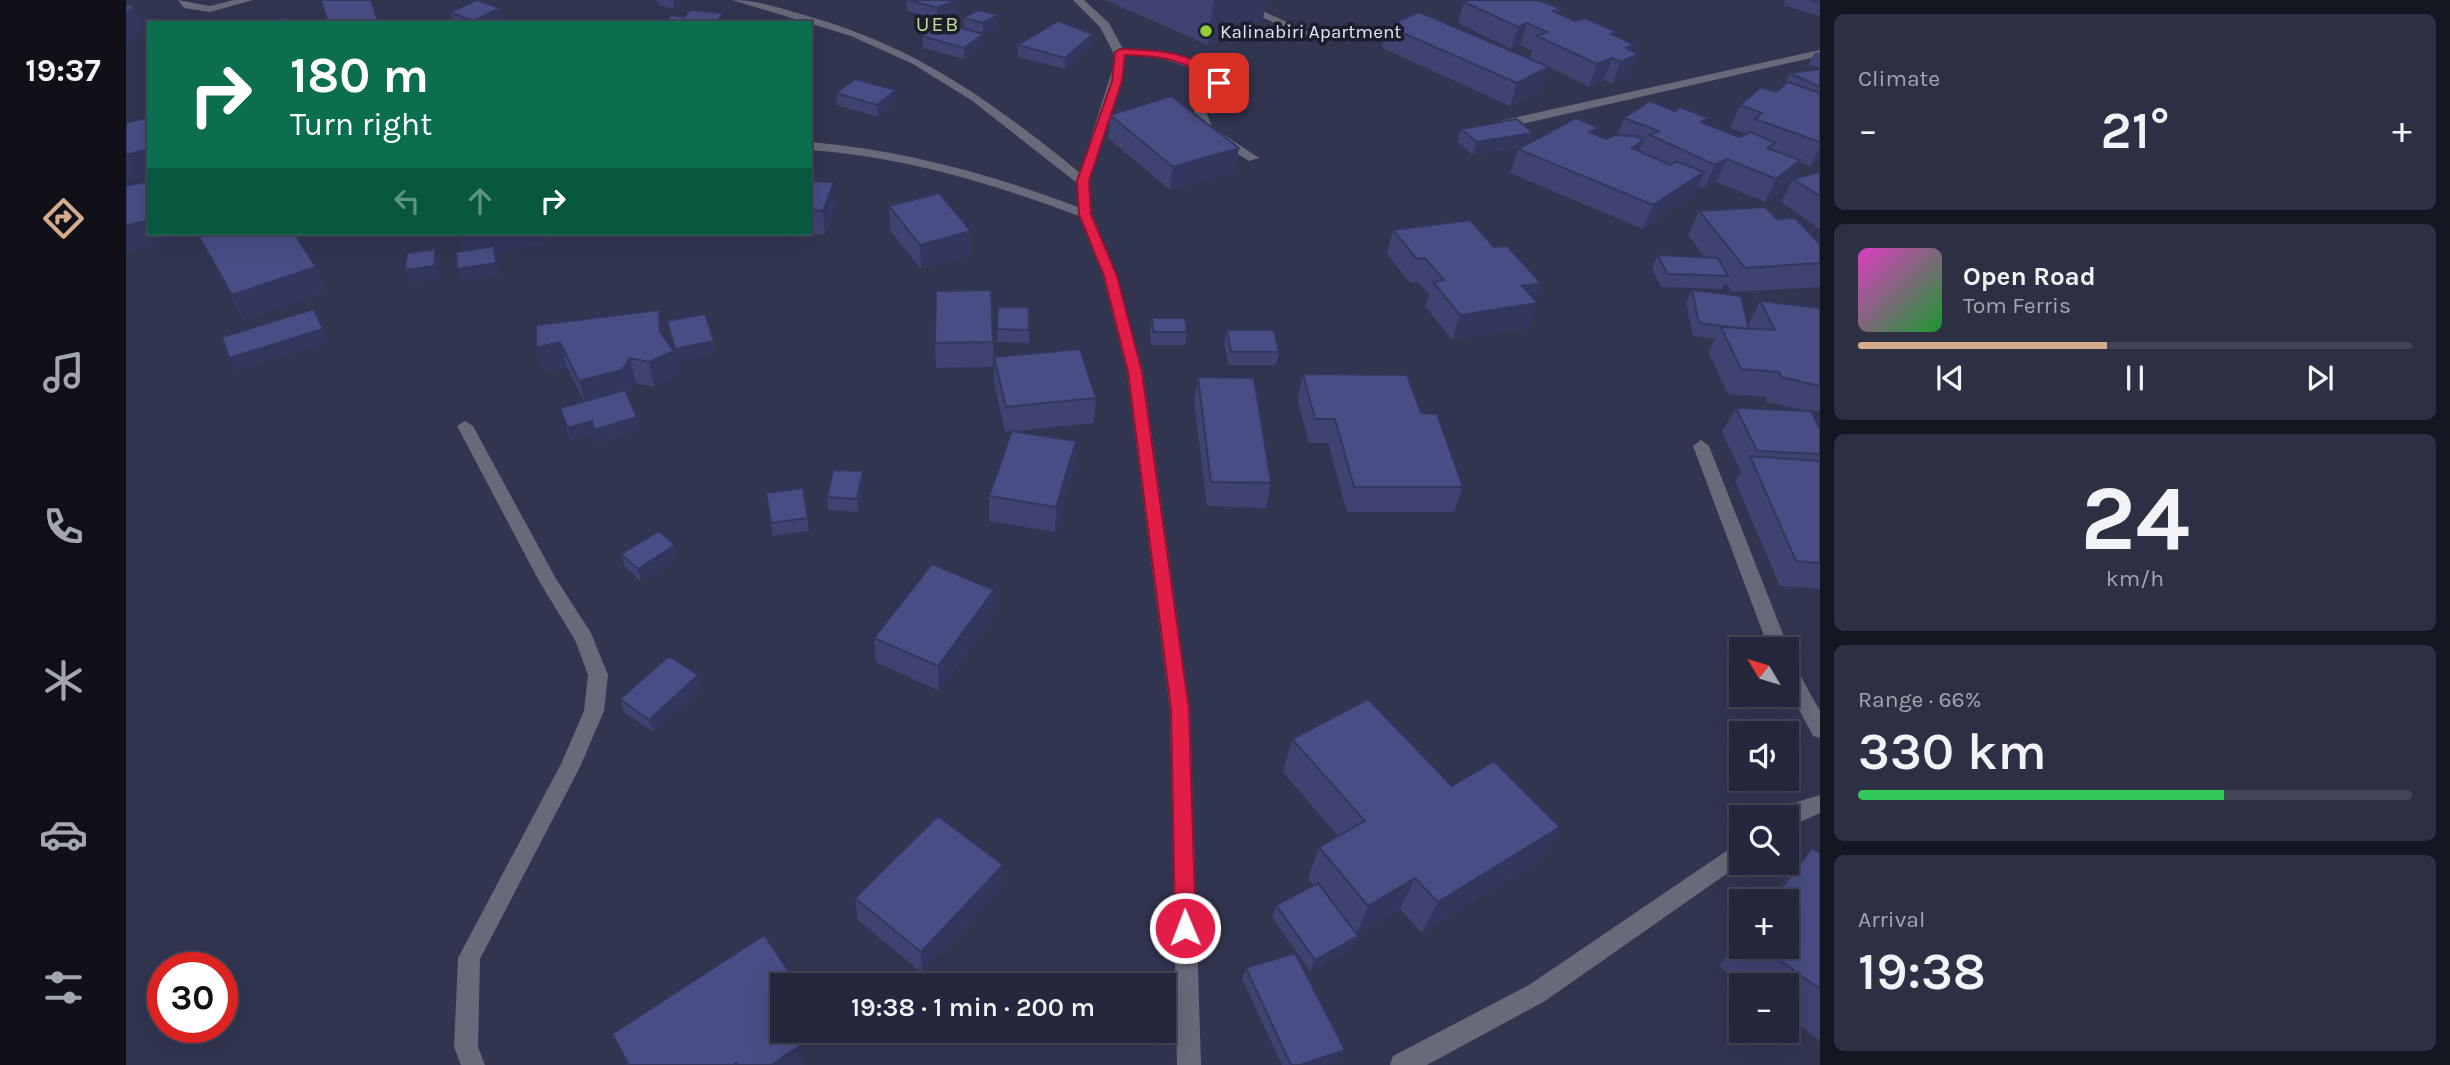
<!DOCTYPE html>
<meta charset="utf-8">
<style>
:root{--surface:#25283c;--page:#2d3043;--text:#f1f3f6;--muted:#a3a6af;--line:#424456;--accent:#d6ab8b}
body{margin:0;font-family:Karla,sans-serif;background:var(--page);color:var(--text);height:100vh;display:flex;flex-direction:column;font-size:26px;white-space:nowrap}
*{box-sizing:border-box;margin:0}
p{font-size:23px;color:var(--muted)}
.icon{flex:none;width:38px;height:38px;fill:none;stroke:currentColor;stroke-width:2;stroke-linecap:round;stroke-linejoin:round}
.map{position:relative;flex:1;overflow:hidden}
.drawer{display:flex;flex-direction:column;gap:14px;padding:14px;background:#141621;width:630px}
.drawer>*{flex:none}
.top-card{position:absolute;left:21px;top:21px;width:665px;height:214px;border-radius:0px;box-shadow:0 7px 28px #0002,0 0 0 2px var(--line);background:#0b6e4f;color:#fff;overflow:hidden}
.needle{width:46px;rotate:308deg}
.controls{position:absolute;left:1603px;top:637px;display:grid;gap:14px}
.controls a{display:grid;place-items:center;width:70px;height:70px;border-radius:0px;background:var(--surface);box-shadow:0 7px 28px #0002,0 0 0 2px var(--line);font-size:35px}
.speed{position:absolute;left:21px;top:952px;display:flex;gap:14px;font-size:35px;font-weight:700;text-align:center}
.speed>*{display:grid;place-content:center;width:91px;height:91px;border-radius:50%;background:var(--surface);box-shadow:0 7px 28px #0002,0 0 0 2px var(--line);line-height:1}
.speed .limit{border:10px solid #d22;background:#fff;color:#111}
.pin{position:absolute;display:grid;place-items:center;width:60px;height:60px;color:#fff;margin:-30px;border-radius:14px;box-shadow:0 4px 10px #0006}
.me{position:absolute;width:77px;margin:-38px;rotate:359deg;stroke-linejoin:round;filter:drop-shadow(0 0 5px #0008)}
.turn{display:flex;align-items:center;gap:24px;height:147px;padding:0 28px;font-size:32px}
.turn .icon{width:91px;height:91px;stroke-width:2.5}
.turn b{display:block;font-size:49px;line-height:60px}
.lanes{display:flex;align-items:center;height:66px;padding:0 28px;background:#0003;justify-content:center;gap:35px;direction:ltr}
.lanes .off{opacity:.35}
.big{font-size:52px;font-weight:600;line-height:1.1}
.drawer .card{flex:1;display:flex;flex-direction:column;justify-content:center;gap:10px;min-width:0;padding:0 24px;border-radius:10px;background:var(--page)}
.drawer .dial{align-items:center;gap:0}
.dial b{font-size:91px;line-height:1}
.song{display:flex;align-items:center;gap:21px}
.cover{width:84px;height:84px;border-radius:10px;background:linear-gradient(135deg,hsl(310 70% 55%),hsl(130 70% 35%))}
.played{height:7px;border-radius:4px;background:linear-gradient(90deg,var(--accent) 45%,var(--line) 45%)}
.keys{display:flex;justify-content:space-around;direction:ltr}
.heat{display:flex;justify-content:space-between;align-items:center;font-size:38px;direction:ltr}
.charge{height:10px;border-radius:5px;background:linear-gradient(90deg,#34c759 66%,var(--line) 0)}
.trip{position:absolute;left:644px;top:973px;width:406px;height:70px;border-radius:0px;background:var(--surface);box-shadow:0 7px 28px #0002,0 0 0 2px var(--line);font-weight:600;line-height:70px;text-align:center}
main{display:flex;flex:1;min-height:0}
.tabs{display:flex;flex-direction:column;width:126px;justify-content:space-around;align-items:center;background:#0f1018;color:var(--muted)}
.tabs .icon{width:49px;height:49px}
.tabs .current{color:var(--accent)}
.tabs b{font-size:32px;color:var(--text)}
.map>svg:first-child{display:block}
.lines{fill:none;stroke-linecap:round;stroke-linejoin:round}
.minor{fill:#676a78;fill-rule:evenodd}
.wall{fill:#3e4372}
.shaded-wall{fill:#32375d}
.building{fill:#484e85;stroke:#32375d;stroke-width:2}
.route{fill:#e11d48;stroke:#92132f;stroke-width:2}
.poi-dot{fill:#97cc39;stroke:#1b1d2a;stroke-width:2.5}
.labels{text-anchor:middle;stroke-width:7;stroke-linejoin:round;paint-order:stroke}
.far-poi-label{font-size:19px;fill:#e0e3f5;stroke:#1b1d2a;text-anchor:start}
.far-quarter-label{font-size:21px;letter-spacing:2px;fill:#bbda92;stroke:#1b1d2a}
</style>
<main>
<nav class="tabs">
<b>19:37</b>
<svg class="icon current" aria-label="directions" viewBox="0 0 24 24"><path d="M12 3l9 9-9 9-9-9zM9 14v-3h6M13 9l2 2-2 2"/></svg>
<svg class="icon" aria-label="music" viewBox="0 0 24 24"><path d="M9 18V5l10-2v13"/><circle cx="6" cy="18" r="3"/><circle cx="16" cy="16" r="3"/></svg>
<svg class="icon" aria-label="phone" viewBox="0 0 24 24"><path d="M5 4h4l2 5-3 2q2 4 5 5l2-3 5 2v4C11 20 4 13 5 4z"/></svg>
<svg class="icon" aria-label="climate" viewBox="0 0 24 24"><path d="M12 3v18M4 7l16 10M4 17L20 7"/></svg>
<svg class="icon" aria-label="car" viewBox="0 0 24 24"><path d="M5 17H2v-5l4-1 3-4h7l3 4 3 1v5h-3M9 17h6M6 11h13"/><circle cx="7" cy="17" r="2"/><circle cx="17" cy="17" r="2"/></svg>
<svg class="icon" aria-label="filters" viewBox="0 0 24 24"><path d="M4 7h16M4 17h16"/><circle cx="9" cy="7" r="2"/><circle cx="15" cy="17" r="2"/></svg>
</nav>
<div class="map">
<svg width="1694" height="1065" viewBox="0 0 1694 1065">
<rect width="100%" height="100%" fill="#313550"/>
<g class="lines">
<path class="minor" d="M52,0l32,6 24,-6h19l-43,12 -26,-4z
M606,0c25,0 48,8 72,15 110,30 189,87 276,158l36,-115 -16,-31 -27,-27h11l25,23 14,26c38,0 70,6 100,32l2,2 -19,28 6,16 47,31 -10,3 -47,-29 -8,-21 19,-27c-26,-22 -54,-28 -87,-29l-37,127 3,32 25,62 26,96 47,338 11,355h-24l-7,-355 -43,-338 -24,-96 -24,-60c-88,-33 -175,-59 -269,-66v-8c93,8 181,32 268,65l-1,-24 -106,-83 -58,-36 -62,-28z
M1099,0h14l80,37 -10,2z
M1694,50v6l-325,74 -6,-4 6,-4z
M339,421l8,5 82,151 36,56 17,42 -4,36 -24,56 -100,192 -2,88 7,18h-24l-7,-18 4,-89 103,-194 23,-53 4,-36 -13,-35 -36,-59 -82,-155z
M1575,440l8,6 80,203 -2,3v-3h-18l-76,-203z
M1661,661l7,3 26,47v27l-7,-2 -26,-49z
M1694,795v18l-33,15v-11h-10c8,-14 28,-17 43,-22z
M1615,841l1,22 -197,138 -118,64h-37l3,-9 136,-71z"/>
</g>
<path class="wall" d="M531,0h23v5l-6,4 -16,-4z
M781,0h52v10l-22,9 -30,-8z
M979,0h161l-3,18 -55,27z
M1659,0h35v16l-37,-11z
M1338,2l96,6 -2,6 77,31 -3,6 -3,26 -17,7 -8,-4 -15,7 -40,-20 -8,23 -31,16 -128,-58 5,-22 158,40 -15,-8 2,-7 -12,-6 -9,4 -53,-26z
M324,12l53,8 -7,3h-43z
M838,18l33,9 -14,8v11l-19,13 -41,-11 -1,-12 42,-7z
M892,45h74l-27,24 -47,-12z
M1694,52v16l-11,-3 5,-12z
M1694,69v88l-10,9 -11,-4 -10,21 -24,19 -49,-20 -12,6 -6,-2 -4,10 -51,33 -133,-56 8,-24 6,-3 -51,9 -16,-13 4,-13 72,4 -4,10 67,-8 10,4 11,-4 7,-17 82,6 33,13 8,-3 -17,-6 10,-23 36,-13 8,-7 6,-12z
M710,93l60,9 -18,15 -41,-12z
M984,115l125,56 -65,19 -62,-52z
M1694,172v57l-39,-27 12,-23z
M684,181l26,24 -11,30 -31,-2h16z
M763,206l82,49 -50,14 -31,-39z
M1573,211l78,8 43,25v43l-87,5 -8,-9 -3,6 -61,-2 -9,-19 6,-13 47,2 -17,-22z
M1267,230l142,70 -6,28 -77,12 -27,-34 4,-11 -11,-13 -8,1 -23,-29z
M23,233h145l33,58 -83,29 -47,-86z
M1566,290l56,35 12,-24 60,7v103l-16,-1 -37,-8 -2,-5 -37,-3 -20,-42 7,-13 -22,-3 -7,-33z
M872,307l31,23v13l-32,-1z
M1026,318l35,14 -2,13h-34l-1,-14z
M410,325l128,12 10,14 5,24 -25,12 -18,-4 -9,12 14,35 -43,13 -3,-9 -24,7 -11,-33 24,-7 -17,-34 -24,5 -7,-24z
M1101,330l52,22 -3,13h-47l-5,-22z
M867,342v25l-57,1 -1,-25z
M868,357l102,41 -2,25 -89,9 -11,-50z
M1177,374l118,39 42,74 -9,25h-107l-19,-69h-19l-12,-44z
M1072,377l73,106 -5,25 -59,-2 -13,-104z
M1610,408l84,21v160l-40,-3 -45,-105 6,-9 -19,-40z
M950,441l-2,25 -19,66 -66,-11v-25z
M738,484l-6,28 -30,-2 -1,-13z
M677,488l6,43 -36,5 -7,-43z
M495,554l57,5 -37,23 -16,-15z
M868,615l-55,76 -63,-29 -2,-24z
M576,688l-49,44 -29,-20 -4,-13z
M1166,739l160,47 108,41 -19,32 -119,74 -22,-24 -43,26 -4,13 -43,23 -38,-54 4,-12 37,-20 -5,-6 11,-32 19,-11 -55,-64z
M1686,848l8,5v188l-33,-25v-31h-42l-26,-19 22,-29v10h46v-46h-19l17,-21z
M876,888l-80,85 -64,-53 -3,-22z
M1120,968l99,82 -6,10 -13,5h-44l-40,-86z
M656,1031h35l-17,12 5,22h-178l-15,-31z"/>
<path class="shaded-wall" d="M547,0h7v5l-6,4z
M830,0h3v10l-22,9v-11z
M1090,0h50l-3,18 -55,27 5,-44z
M8,5l10,22 -18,21v-34z
M374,8l3,12 -7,3h-22l-1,-2z
M872,15l-1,12 -14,8v11l-19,13v-11l19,-14v-11z
M1401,23l-7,22 -9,4 7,-22z
M967,34l-1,11 -27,24v-11z
M1509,45l-5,13 8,-4 -9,23 -17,7 14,-36z
M1486,58l-8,22 -15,7 8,-23z
M1423,67l-8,23 -31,16 7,-23z
M770,90v12l-18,15 -1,-12z
M1473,128l-9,23 -1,-19z
M1407,133l-5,12 -55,10 4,-13z
M1517,140l-9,23 -2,-15z
M1694,146v11l-10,9z
M1113,148l-4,23 -65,19 3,-23z
M23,149v27l-23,6v-27z
M1601,159l-11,23 -12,6 11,-23z
M1674,160l-11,23 -24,19 11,-23z
M1578,172l-10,24 -51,33 10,-24z
M708,182l2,23 -11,30 -2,-24z
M23,220v13h47l1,1 -71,20v-28z
M845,231v24l-50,14 -1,-24z
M350,233h71l3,11 -53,10 3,22 -38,6 -5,-13 8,-9 -8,-24z
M309,249l4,12v18l-29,4 -5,-13z
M190,267l11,24 -83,29 -12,-25z
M1415,283l-8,21 5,-1 -9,25 -77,12 8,-25 62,-29z
M533,310l5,24 1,20 9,-3 5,24 -25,12 -5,-25 11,-30z
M197,329l6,13 -93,29 -7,-13z
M588,341l2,13 -39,8 -2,-13z
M434,342l7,25 -24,5 -7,-24z
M504,358l6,25 -8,12 -42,11 -7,-25z
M511,417l4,13 -43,13 -4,-13z
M466,421l3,13 -24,7 -3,-13z
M950,441l-2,25 -19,66 1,-25z
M737,471l1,13 -6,28 -1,-13z
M549,545l3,14 -37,23 -3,-13z
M868,590v25l-55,76 -1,-25z
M572,675l4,13 -49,44 -4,-12z
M1434,827l-19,32 -119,74 16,-31z
M877,865l-1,23 -80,85 -1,-21z
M1289,878l-15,31 -45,28 13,-31z
M1232,936l-5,12 -43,23 5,-11z
M663,1031h28l-24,17z
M675,1045l4,20h-34z
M1219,1050l-6,10 -13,5h-26z"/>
<path class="building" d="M195,0h50l8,23h-51z
M351,0l23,8 -27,13 -23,-9z
M783,0h47l-19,8z
M1342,0h69l23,8 -7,3 22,10 10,-3 32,14 -6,2 24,11 -9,3 12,6 -17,8 -9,-4 -15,6 -60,-28 10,-4 -20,-9 -9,4 -54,-25z
M1683,0h11v3z
M0,5h8l-8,9z
M564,10l33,3 -4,6 38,4h-92l6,-8 13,2z
M852,10l20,5 -15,8 -19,-5z
M1293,12l130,55 -32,16 -130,-57z
M158,17l14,6h-28z
M338,19l9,4h-20z
M932,21l35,13 -28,24 -47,-13z
M818,23l39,11 -19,14 -42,-12z
M1694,69v18l-30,-14z
M729,79l41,11 -19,15 -41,-12z
M1662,82l32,11v49l-65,-23 7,-6 -22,-8 21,-18 15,5z
M1045,96l68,52 -66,19 -63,-52z
M1524,101l25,10 5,-4 28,11 -7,4 38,15 12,-5 24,11 -8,5 33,12 -24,19 -49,-20 -12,6 -65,-30 9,-4 -35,-13z
M23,117v32l-23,6v-32z
M1450,118l23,10 -10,4 17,7 9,-4 21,1 7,4 -11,8 38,17 6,-4 28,11 -51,33 -135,-56z
M1391,119l16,14 -56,9 -16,-13z
M1694,172v24l-27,-17z
M23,181v39l-23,6v-40z
M684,181l24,1 -11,29 -13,-1z
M813,193l32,38 -51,14 -31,-39z
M1639,207l12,12 18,-1 25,26v19l-75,5 -46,-57z
M1344,220l24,27 13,-1 34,37 -19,3 16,17 -78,12 -27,-33 11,-2 -19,-22 -8,1 -24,-29z
M71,233h97l22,34 -84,28z
M331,233h19l-19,3z
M368,246l2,17 -39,6 -1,-17z
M309,249l-1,17 -29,4 2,-17z
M1532,255l60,3 10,18 -61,-2z
M865,290l2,52 -58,1 1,-52z
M1566,290l49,6 8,33 -50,-6z
M1634,301l60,7v78l-39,-9 -2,-5 -38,-3 -20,-42 54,3z
M872,307h31v23l-32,-1z
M188,309l9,20 -94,29 -7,-21z
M533,310l1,22 14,19 -25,11 -19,-4 -8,12 -43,11 -19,-39 -24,6v-23z
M579,314l9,27 -39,8 -8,-28z
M1026,318h33l2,14h-34z
M1101,330h47l5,22h-48z
M954,349l16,49 -90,9 -12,-50z
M1177,374l104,1 14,38 16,1 26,73h-109l-19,-68h-20z
M1072,377l56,1 17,105 -60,-1z
M499,390l12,27 -43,13 -2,-9 -24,7 -8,-20z
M1610,408l75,3 9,18v25l-63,-3z
M886,431l64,10 -20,66 -67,-11z
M1624,456l70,5v102l-24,-2z
M707,470l30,1 -6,28 -30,-2z
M677,488l5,30 -37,5 -5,-30z
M533,531l16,14 -37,24 -17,-15z
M806,564l62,26 -56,76 -64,-28z
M543,656l29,19 -49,45 -29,-21z
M1242,699l84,87 42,-25 66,66 -122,75 -23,-24 -47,28 -49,-59 46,-26 -73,-82z
M812,816l65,49 -82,87 -66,-54z
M1686,848l8,5v136l-59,-42h26v-46h-15z
M1192,883l40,53 -43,24 -39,-55z
M638,935l34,50h-16v46h9l10,14 -30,20h-33l-2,-2 -3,2h-104l-17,-31z
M1169,953l50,97 -45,15h-9l-45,-97z"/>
<path class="route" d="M994,49c40,1 77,2 104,34l-9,2c-27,-26 -54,-29 -90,-30l-3,26 -33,100 2,33 26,62 25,96 47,337 7,219 -3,7 -8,3 -7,-3 -3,-7 -4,-219 -43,-337 -24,-96 -25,-62 -2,-33 35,-100 3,-29z"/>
<circle class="poi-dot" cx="1080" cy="31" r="7"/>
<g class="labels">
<g class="far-poi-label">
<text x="1094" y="38">Kalinabiri Apartment</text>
</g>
<g class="far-quarter-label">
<text x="812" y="31">UEB</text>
</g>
</g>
</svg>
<div class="controls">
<a><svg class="needle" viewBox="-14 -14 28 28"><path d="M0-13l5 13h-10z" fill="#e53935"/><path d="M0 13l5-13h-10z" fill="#a3a6af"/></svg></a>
<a><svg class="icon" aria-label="sound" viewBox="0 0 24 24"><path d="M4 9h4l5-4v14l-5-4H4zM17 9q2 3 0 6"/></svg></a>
<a><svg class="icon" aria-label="search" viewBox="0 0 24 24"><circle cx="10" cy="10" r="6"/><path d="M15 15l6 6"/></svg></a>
<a>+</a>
<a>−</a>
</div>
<div class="speed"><div class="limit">30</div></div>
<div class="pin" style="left:1093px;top:83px;background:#d93025"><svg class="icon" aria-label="arrive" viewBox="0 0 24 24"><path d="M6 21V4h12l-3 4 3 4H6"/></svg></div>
<svg class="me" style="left:1059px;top:928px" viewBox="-20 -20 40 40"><circle r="17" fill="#e11d48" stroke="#fff" stroke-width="3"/><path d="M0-11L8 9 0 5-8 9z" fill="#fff"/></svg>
<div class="trip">19:38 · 1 min · 200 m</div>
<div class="top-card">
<div class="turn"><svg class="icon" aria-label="right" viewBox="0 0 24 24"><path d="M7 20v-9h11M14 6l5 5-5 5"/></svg><div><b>180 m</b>Turn right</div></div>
<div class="lanes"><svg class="icon off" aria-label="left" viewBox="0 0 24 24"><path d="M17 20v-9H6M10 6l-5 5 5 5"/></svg><svg class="icon off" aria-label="ahead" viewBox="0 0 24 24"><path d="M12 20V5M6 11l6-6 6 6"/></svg><svg class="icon" aria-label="right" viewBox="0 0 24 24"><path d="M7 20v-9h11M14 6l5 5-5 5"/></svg></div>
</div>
</div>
<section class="drawer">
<div class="card"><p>Climate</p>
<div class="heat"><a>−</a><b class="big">21°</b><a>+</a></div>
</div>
<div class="card">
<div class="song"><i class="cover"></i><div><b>Open Road</b><p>Tom Ferris</p></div></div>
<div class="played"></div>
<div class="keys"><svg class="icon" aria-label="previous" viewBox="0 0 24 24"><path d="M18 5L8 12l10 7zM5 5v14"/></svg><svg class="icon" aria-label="pause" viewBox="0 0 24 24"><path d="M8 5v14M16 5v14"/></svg><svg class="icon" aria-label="next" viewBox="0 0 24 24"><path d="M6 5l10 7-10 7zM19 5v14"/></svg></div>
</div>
<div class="card dial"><b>24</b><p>km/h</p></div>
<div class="card"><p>Range · 66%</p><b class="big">330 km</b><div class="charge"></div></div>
<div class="card"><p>Arrival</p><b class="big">19:38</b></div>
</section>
</main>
